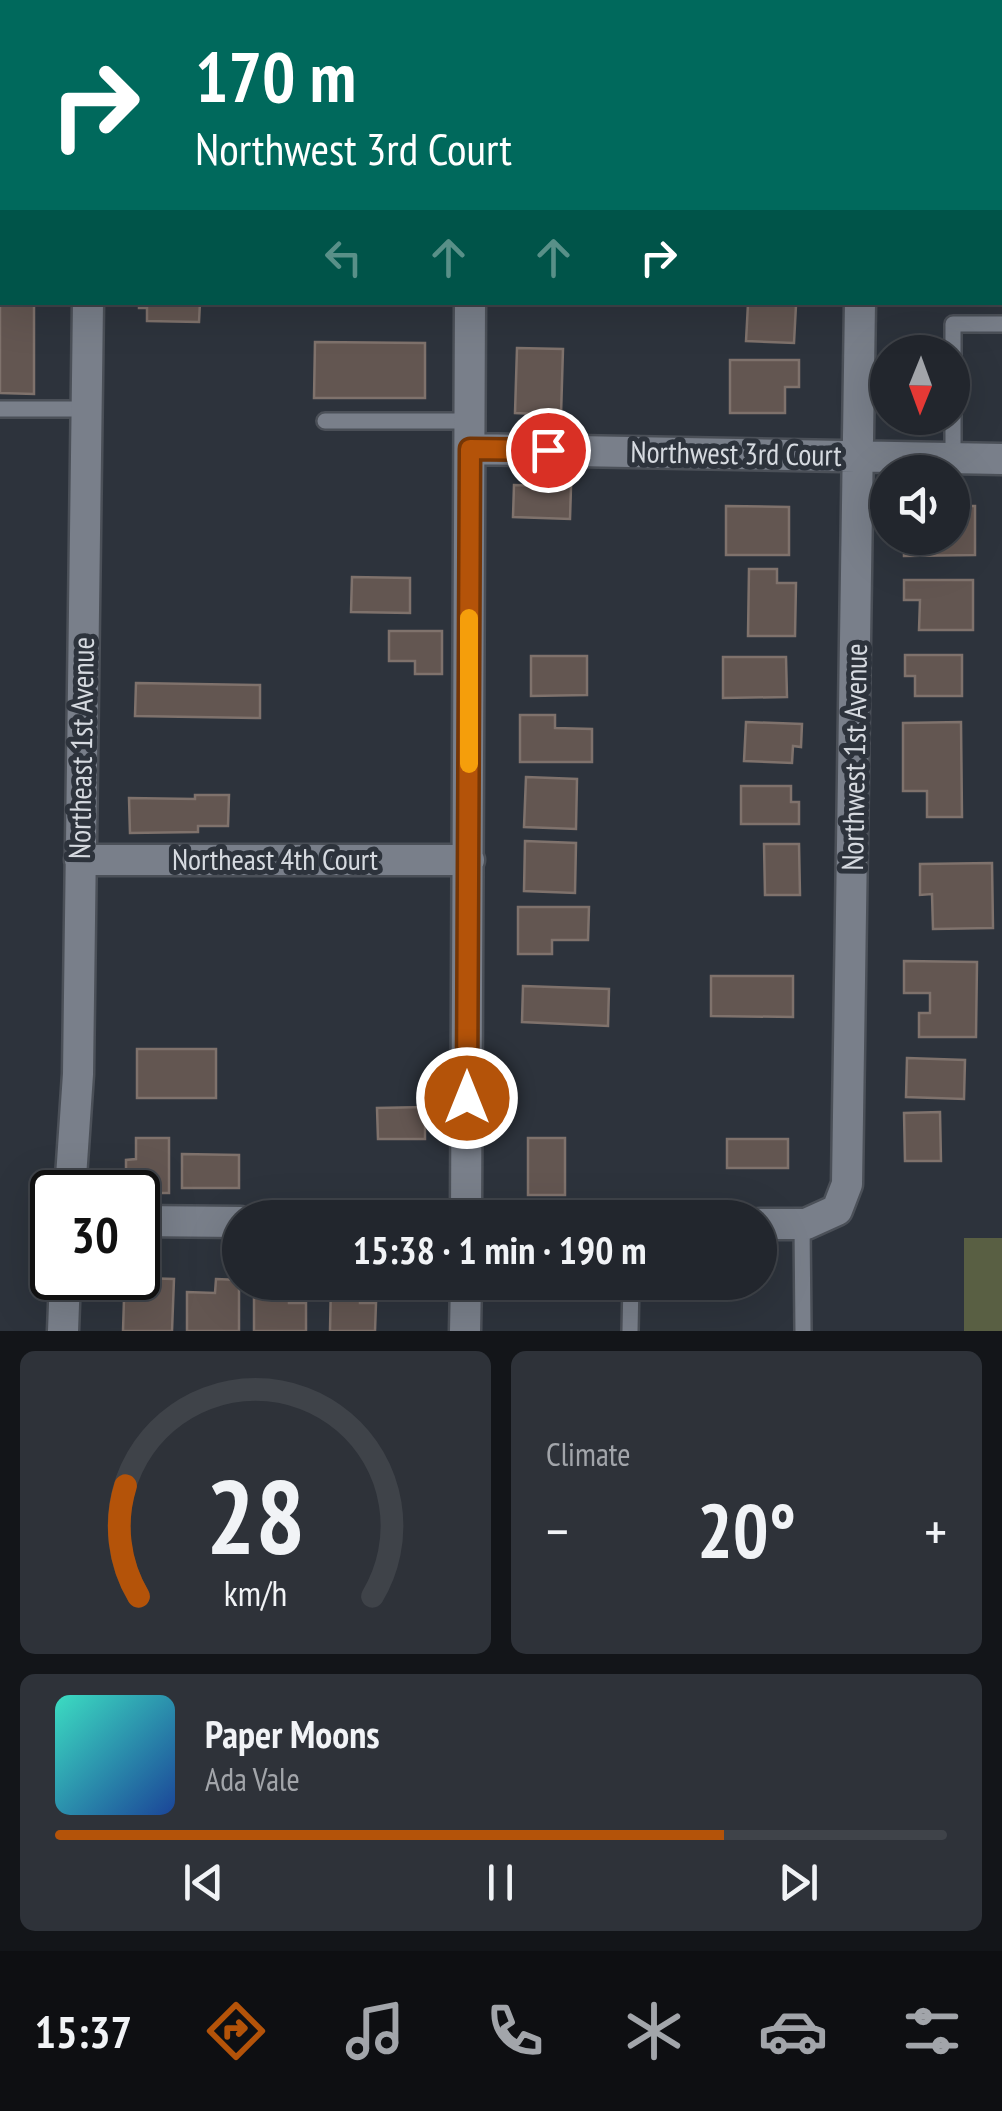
<!DOCTYPE html>
<meta charset="utf-8">
<style>
:root{--surface:#22262d;--page:#2e3239;--text:#f1f3f6;--muted:#a2a5aa;--line:#3f4349;--accent:#b45309}
body{margin:0;font-family:"PT Sans Narrow",sans-serif;background:var(--page);color:var(--text);height:100vh;display:flex;flex-direction:column;font-size:38px;white-space:nowrap}
*{box-sizing:border-box;margin:0}
p{font-size:32px;color:var(--muted)}
.icon{flex:none;width:55px;height:55px;fill:none;stroke:currentColor;stroke-width:2;stroke-linecap:round;stroke-linejoin:round}
.map{position:relative;height:1331px;overflow:hidden}
.sheet{display:flex;flex-direction:column;gap:20px;padding:20px;background:#131519;flex:1}
.sheet>*{flex:none}
.banner{position:absolute;left:0px;top:0px;width:1002px;height:305px;box-shadow:0 10px 40px #0002,0 0 0 2px var(--line);background:#00695c;color:#fff;overflow:hidden}
.needle{width:65px;rotate:181deg}
.controls{position:absolute;left:870px;top:335px;display:grid;gap:20px}
.controls a{display:grid;place-items:center;width:100px;height:100px;border-radius:50%;background:var(--surface);box-shadow:0 10px 40px #0002,0 0 0 2px var(--line);font-size:50px}
.speed{position:absolute;left:30px;top:1170px;display:flex;gap:20px;font-size:50px;font-weight:700;text-align:center}
.speed>*{display:grid;place-content:center;width:130px;height:130px;border-radius:50%;background:var(--surface);box-shadow:0 10px 40px #0002,0 0 0 2px var(--line);line-height:1}
.speed .limit{border:5px solid #111;border-radius:15px;background:#fff;color:#111}
.pin{position:absolute;display:grid;place-items:center;width:85px;height:85px;color:#fff;margin:-42px;border:5px solid #fff;border-radius:50%;box-shadow:0 2px 10px #0007}
.me{position:absolute;width:110px;margin:-55px;rotate:0deg;stroke-linejoin:round;filter:drop-shadow(0 0 8px #0008)}
.turn{display:flex;align-items:center;gap:35px;height:210px;padding:0 30px;font-size:45px}
.turn .icon{width:130px;height:130px;stroke-width:2.5}
.turn b{display:block;font-size:70px;line-height:85px}
.lanes{display:flex;align-items:center;height:95px;padding:0 30px;background:#0003;justify-content:center;gap:50px;direction:ltr}
.lanes .off{opacity:.35}
.big{font-size:75px;font-weight:600;line-height:1.1}
.sheet .tile{flex:1;display:flex;flex-direction:column;justify-content:center;gap:15px;min-width:0;padding:0 35px;border-radius:15px;background:var(--page)}
.sheet .dial{align-items:center;gap:0}
.dial svg{height:260px;overflow:visible;fill:none;stroke:var(--line);stroke-width:7;stroke-linecap:round;text-anchor:middle}
.dial text{fill:var(--text);stroke:none}
.song{display:flex;align-items:center;gap:30px}
.cover{width:120px;height:120px;border-radius:15px;background:linear-gradient(135deg,hsl(170 70% 55%),hsl(220 70% 35%))}
.played{height:10px;border-radius:5px;background:linear-gradient(90deg,var(--accent) 75%,var(--line) 75%)}
.keys{display:flex;justify-content:space-around;direction:ltr}
.heat{display:flex;justify-content:space-between;align-items:center;font-size:55px;direction:ltr}
.sheet .tiles{flex:1;display:grid;gap:20px;grid-template-columns:1fr 1fr}
.tile:last-child{grid-column:span 2}
.trip{position:absolute;left:222px;top:1200px;width:555px;height:100px;border-radius:50px;background:var(--surface);box-shadow:0 10px 40px #0002,0 0 0 2px var(--line);font-weight:600;line-height:100px;text-align:center}
.tabs{display:flex;height:160px;justify-content:space-around;align-items:center;background:#0e0f12;color:var(--muted)}
.tabs .icon{width:70px;height:70px}
.tabs .on{color:var(--accent)}
.tabs b{font-size:45px;color:var(--text)}
.map>svg:first-child{display:block}
.green{fill:#595f43}
.building{fill:#635651;stroke:#7f726c;stroke-width:2.5}
.lines{fill:none;stroke-linecap:round;stroke-linejoin:round}
.lane-casing{stroke:#4b5058;stroke-width:20}
.street-casing{stroke:#4b5058;stroke-width:35}
.lane{stroke:#797f8a;stroke-width:15}
.street{stroke:#797f8a;stroke-width:30}
.route-casing{stroke:#753606;stroke-width:25}
.route{stroke:#b45309;stroke-width:18}
.slow{stroke:#f59e0b;stroke-width:18}
.labels{text-anchor:middle;stroke-width:10;stroke-linejoin:round;paint-order:stroke}
.street-label{font-size:30px;fill:#d6dae0;stroke:#2d333c}
</style>
<div class="map">
<svg width="1002" height="1331" viewBox="0 0 1002 1331">
<rect width="100%" height="100%" fill="#2d333c"/>
<path class="green" d="M964,1238h38v93h-38z"/>
<path class="building" d="M682,0h152v2h-152z
M139,302h61l-1,20 -52,-1v-13h-8z
M0,303h34v91l-34,-1z
M748,304l48,1 -2,38 -48,-2z
M315,342l110,1v55h-111z
M517,348l46,1 -2,66 -46,-2z
M730,360h69v27h-14v26h-55z
M514,485l57,2 -1,32 -57,-2z
M726,506l63,1v48h-63z
M952,506h23v49l-71,1v-18h48z
M749,569h28v14h19l-1,53h-47z
M352,577l58,1v35l-59,-1z
M904,580h69v50h-54l1,-30h-16z
M389,631h53v43h-27v-13h-26z
M905,655h57v41h-47v-20h-10z
M531,656h56v39l-56,1z
M723,657h63l1,40 -64,1z
M136,683l124,2v33l-125,-2z
M520,715h35v13l37,1v33h-72z
M746,722l56,2 -1,23 -8,-1 -1,17 -48,-2z
M961,722l1,95h-35v-26h-24v-68z
M526,777l51,2 -1,50 -52,-2z
M741,786h50v16h8v22h-58z
M195,795h34l-1,31h-30v6l-68,1 -1,-35 66,1z
M525,841l51,2 -1,50 -51,-2z
M764,844h35l1,51h-35z
M992,863l1,65 -60,1 -1,-35 -12,1v-31z
M518,907h71l-1,33h-36v14h-34z
M904,961l73,1 -1,75h-57v-24h11v-20h-26z
M711,976h82v41l-82,-1z
M523,986l86,3 -1,37 -86,-4z
M137,1049h79v49h-79z
M907,1058l58,2 -1,39 -58,-2z
M425,1107v32h-47l-1,-31z
M940,1112l1,49h-36l-1,-48z
M136,1138h33v55h-31l-1,-15h-11v-18l10,-1z
M528,1138h37v57h-37z
M727,1139h61v29h-61z
M182,1154l57,1v33h-57z
M140,1278l34,1 -2,52h-49l1,-32 15,1z
M216,1279l23,1v51h-52v-39l28,1z
M254,1282h35v21h17v28h-52z
M331,1282h30l-1,21h16l-1,28h-45z"/>
<g class="lines">
<g class="lane-casing">
<path id="lane" d="M0,286h2
M0,409h86
M325,421h145
M953,458v-134h49
M802,1224l1,107
M630,1331l1,-49"/>
</g>
<g class="street-casing">
<path id="street" d="M860,0v2
M91,2v-2
M472,2v-2
M470,449l532,10
M80,860h389
M70,1192l8,-118 10,-772
M466,1218l4,-916
M138,1221l102,1
M760,1224h46l31,-14 10,-26 13,-882
M63,1331l2,-53
M465,1331l1,-49"/>
</g>
<use href="#lane" class="lane"/>
<use href="#street" class="street"/>
</g>
<g class="lines">
<g class="route-casing">
<path id="route" d="M467,1098l3,-649 78,1"/>
</g>
<use href="#route" class="route"/>
<path class="slow" d="M469,764v-146"/>
</g>
<g class="labels">
<g class="street-label">
<text transform="translate(736 454) rotate(1)" y="10">Northwest 3rd Court</text>
<text transform="translate(82 748) rotate(-89)" y="10">Northeast 1st Avenue</text>
<text transform="translate(855 757) rotate(-89)" y="10">Northwest 1st Avenue</text>
<text x="275" y="870">Northeast 4th Court</text>
</g>
</g>
</svg>
<div class="controls">
<a><svg class="needle" viewBox="-14 -14 28 28"><path d="M0-13l5 13h-10z" fill="#e53935"/><path d="M0 13l5-13h-10z" fill="#a2a5aa"/></svg></a>
<a><svg class="icon" aria-label="sound" viewBox="0 0 24 24"><path d="M4 9h4l5-4v14l-5-4H4zM17 9q2 3 0 6"/></svg></a>
</div>
<div class="speed"><div class="limit">30</div></div>
<div class="pin" style="left:548px;top:450px;background:#d93025"><svg class="icon" aria-label="arrive" viewBox="0 0 24 24"><path d="M6 21V4h12l-3 4 3 4H6"/></svg></div>
<svg class="me" style="left:467px;top:1098px" viewBox="-20 -20 40 40"><circle r="17" fill="#b45309" stroke="#fff" stroke-width="3"/><path d="M0-11L8 9 0 5-8 9z" fill="#fff"/></svg>
<div class="trip">15:38 · 1 min · 190 m</div>
<div class="banner">
<div class="turn"><svg class="icon" aria-label="right" viewBox="0 0 24 24"><path d="M7 20v-9h11M14 6l5 5-5 5"/></svg><div><b>170 m</b>Northwest 3rd Court</div></div>
<div class="lanes"><svg class="icon off" aria-label="left" viewBox="0 0 24 24"><path d="M17 20v-9H6M10 6l-5 5 5 5"/></svg><svg class="icon off" aria-label="ahead" viewBox="0 0 24 24"><path d="M12 20V5M6 11l6-6 6 6"/></svg><svg class="icon off" aria-label="ahead" viewBox="0 0 24 24"><path d="M12 20V5M6 11l6-6 6 6"/></svg><svg class="icon" aria-label="right" viewBox="0 0 24 24"><path d="M7 20v-9h11M14 6l5 5-5 5"/></svg></div>
</div>
</div>
<section class="sheet">
<div class="tiles">
<div class="tile dial"><svg viewBox="0 0 100 80">
<path d="M14 69A42 42 0 1 1 86 69"/>
<path d="M14 69A42 42 0 0 1 10 35" stroke="#b45309"/>
<text x="50" y="56" font-size="32" font-weight="700">28</text>
<text x="50" y="72" font-size="11">km/h</text>
</svg></div>
<div class="tile"><p>Climate</p>
<div class="heat"><a>−</a><b class="big">20°</b><a>+</a></div>
</div>
<div class="tile">
<div class="song"><i class="cover"></i><div><b>Paper Moons</b><p>Ada Vale</p></div></div>
<div class="played"></div>
<div class="keys"><svg class="icon" aria-label="previous" viewBox="0 0 24 24"><path d="M18 5L8 12l10 7zM5 5v14"/></svg><svg class="icon" aria-label="pause" viewBox="0 0 24 24"><path d="M8 5v14M16 5v14"/></svg><svg class="icon" aria-label="next" viewBox="0 0 24 24"><path d="M6 5l10 7-10 7zM19 5v14"/></svg></div>
</div>
</div>
</section>
<nav class="tabs">
<b>15:37</b>
<svg class="icon on" aria-label="directions" viewBox="0 0 24 24"><path d="M12 3l9 9-9 9-9-9zM9 14v-3h6M13 9l2 2-2 2"/></svg>
<svg class="icon" aria-label="music" viewBox="0 0 24 24"><path d="M9 18V5l10-2v13"/><circle cx="6" cy="18" r="3"/><circle cx="16" cy="16" r="3"/></svg>
<svg class="icon" aria-label="phone" viewBox="0 0 24 24"><path d="M5 4h4l2 5-3 2q2 4 5 5l2-3 5 2v4C11 20 4 13 5 4z"/></svg>
<svg class="icon" aria-label="climate" viewBox="0 0 24 24"><path d="M12 3v18M4 7l16 10M4 17L20 7"/></svg>
<svg class="icon" aria-label="car" viewBox="0 0 24 24"><path d="M5 17H2v-5l4-1 3-4h7l3 4 3 1v5h-3M9 17h6M6 11h13"/><circle cx="7" cy="17" r="2"/><circle cx="17" cy="17" r="2"/></svg>
<svg class="icon" aria-label="filters" viewBox="0 0 24 24"><path d="M4 7h16M4 17h16"/><circle cx="9" cy="7" r="2"/><circle cx="15" cy="17" r="2"/></svg>
</nav>
